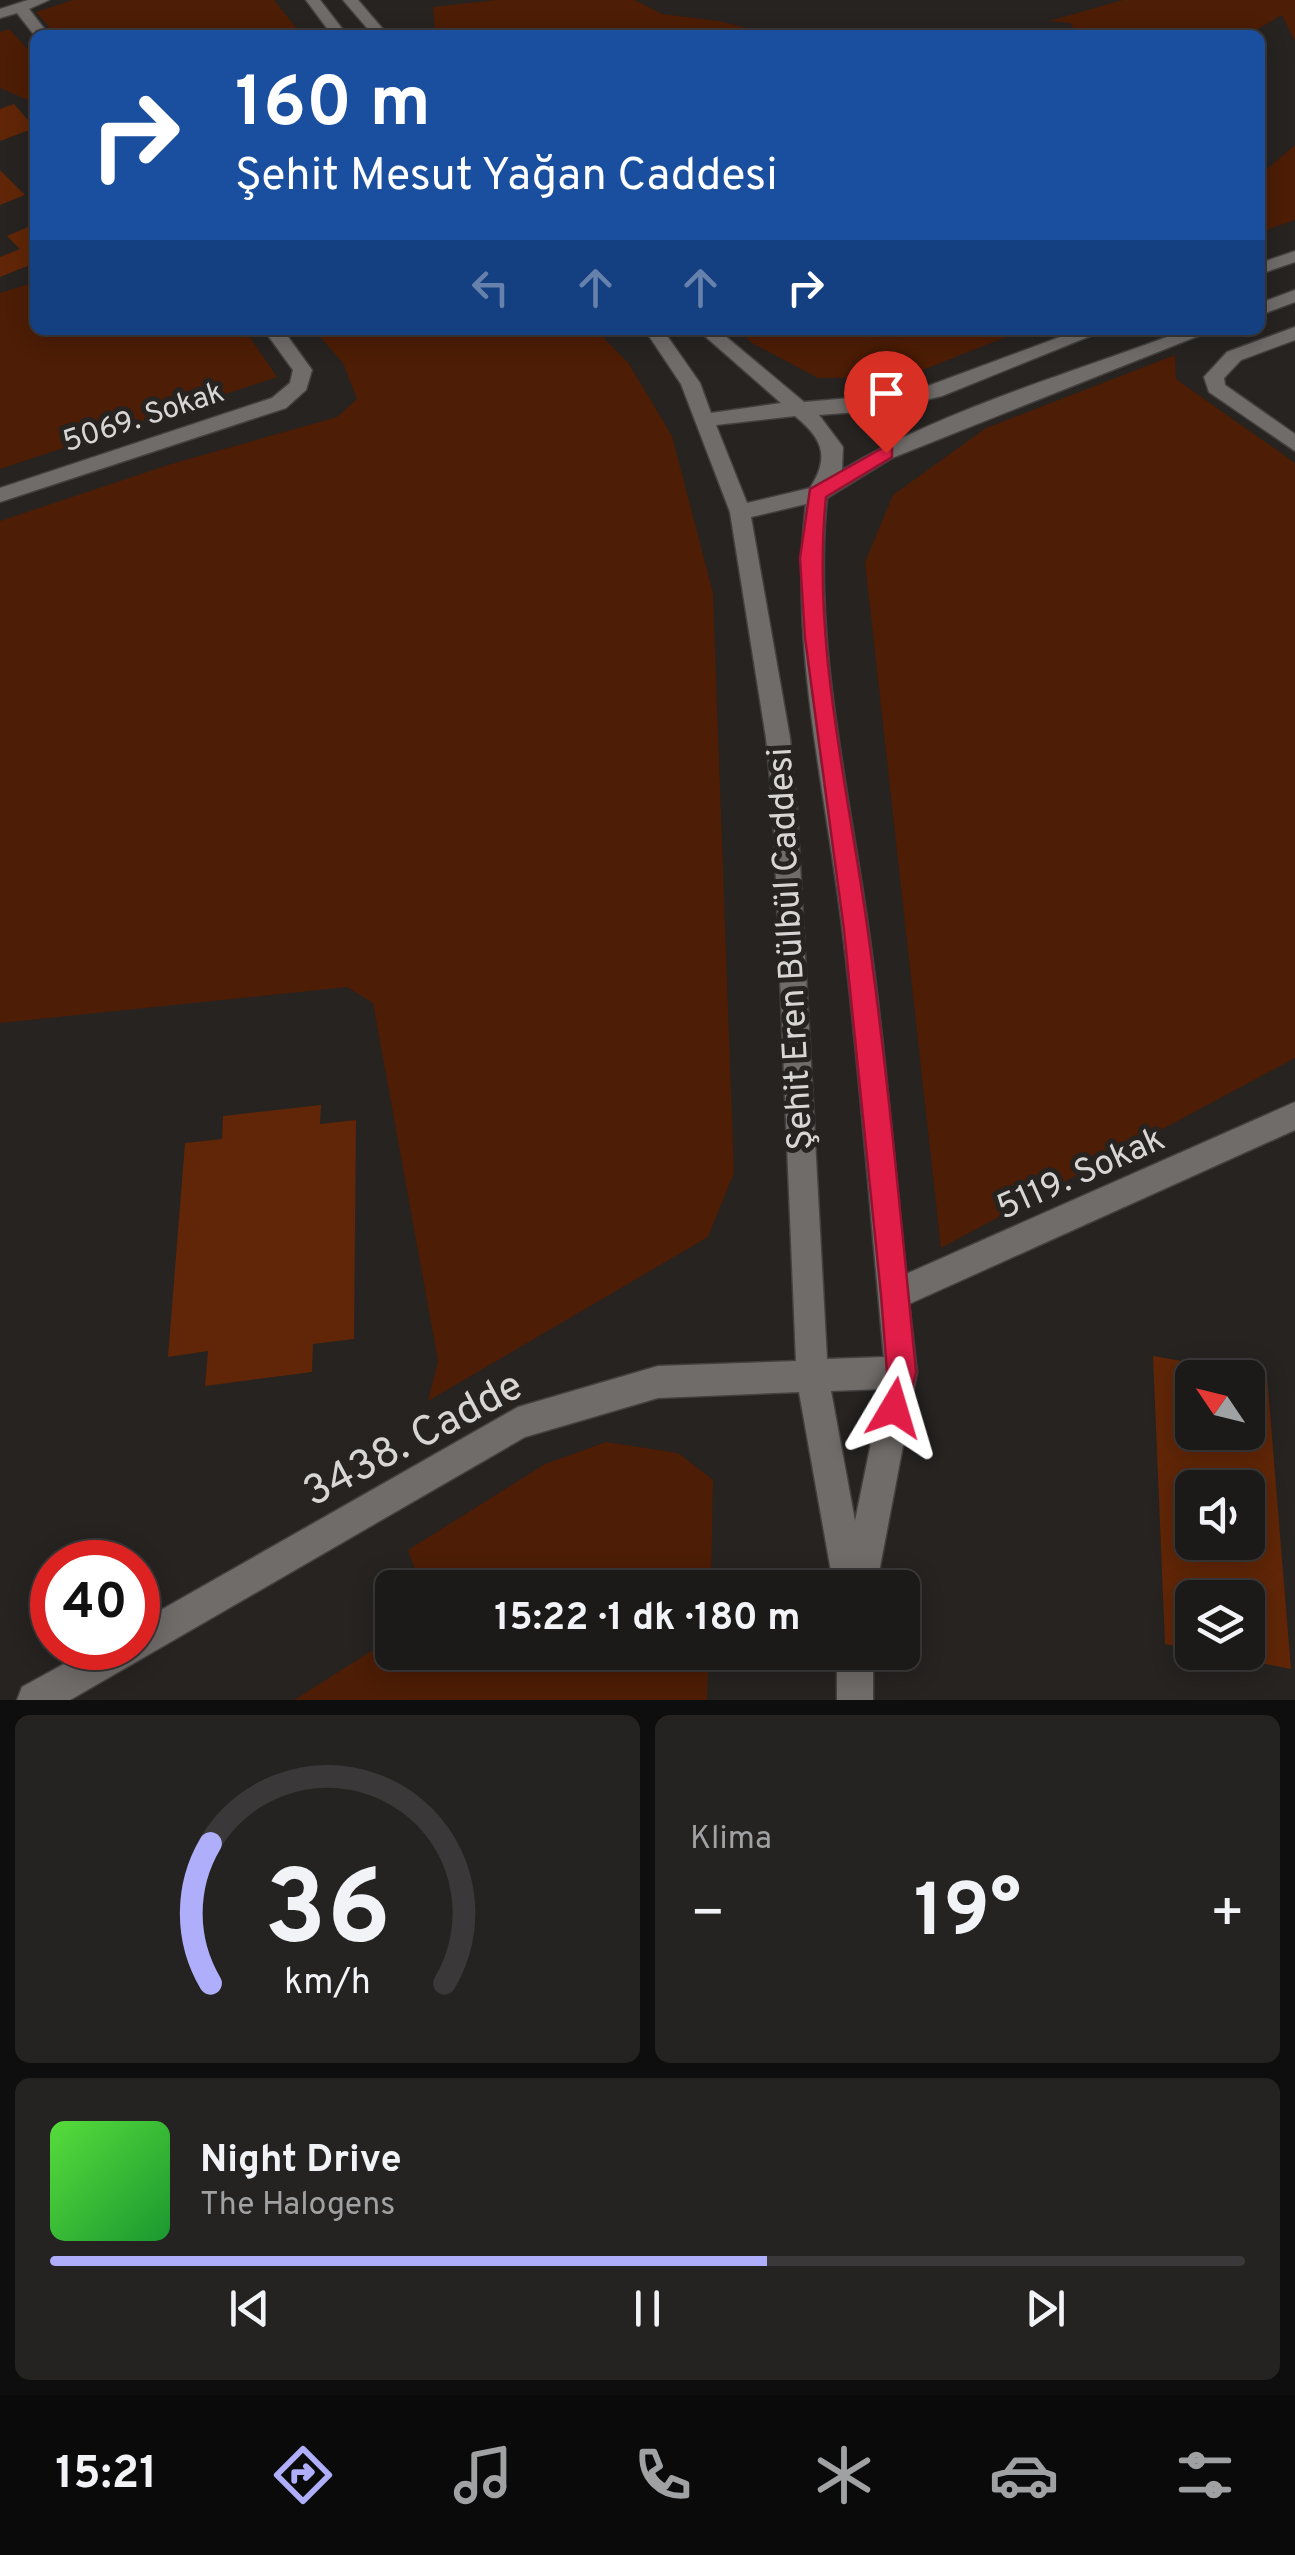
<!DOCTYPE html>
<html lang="tr">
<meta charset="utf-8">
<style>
:root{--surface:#1c1a19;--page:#252322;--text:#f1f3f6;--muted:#a0a1a2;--line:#3a3838;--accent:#aeaefb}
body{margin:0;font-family:Overpass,sans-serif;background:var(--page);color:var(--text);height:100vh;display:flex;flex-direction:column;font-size:38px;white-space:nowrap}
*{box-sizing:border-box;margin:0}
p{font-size:32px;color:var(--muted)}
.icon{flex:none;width:55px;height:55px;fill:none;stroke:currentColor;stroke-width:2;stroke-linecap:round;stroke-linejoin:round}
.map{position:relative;height:1700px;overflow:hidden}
.side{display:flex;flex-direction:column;gap:15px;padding:15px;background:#0f0e0e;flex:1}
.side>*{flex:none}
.guide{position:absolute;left:30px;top:30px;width:1235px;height:305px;border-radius:15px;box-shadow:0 5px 25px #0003,0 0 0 2px var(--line);background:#1a4fa0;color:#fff;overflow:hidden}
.needle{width:65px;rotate:305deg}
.fabs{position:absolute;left:1175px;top:1360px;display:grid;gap:20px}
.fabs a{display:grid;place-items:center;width:90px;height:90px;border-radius:15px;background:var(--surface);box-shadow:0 5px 25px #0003,0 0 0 2px var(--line);font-size:50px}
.speed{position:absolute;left:30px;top:1540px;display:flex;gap:20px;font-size:50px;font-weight:700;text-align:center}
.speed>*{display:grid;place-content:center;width:130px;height:130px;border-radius:50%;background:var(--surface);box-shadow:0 5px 25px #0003,0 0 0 2px var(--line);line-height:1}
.speed .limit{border:15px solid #d22;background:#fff;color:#111}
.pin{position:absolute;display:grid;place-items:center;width:85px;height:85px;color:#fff;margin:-102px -42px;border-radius:50% 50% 50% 0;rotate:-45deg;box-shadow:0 0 10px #0007}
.pin .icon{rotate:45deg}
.me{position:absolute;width:110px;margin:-55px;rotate:7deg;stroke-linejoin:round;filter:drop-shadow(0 0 8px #0008)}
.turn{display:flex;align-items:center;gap:35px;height:210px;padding:0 40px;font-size:45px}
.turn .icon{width:130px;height:130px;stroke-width:2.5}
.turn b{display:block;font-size:70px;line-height:85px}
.lanes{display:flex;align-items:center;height:95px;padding:0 40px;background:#0003;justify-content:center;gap:50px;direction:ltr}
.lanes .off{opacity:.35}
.big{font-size:75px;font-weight:700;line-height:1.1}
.side .tile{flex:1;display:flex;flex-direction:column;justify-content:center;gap:15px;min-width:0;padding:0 35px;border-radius:15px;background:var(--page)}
.side .dial{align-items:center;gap:0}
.dial svg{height:260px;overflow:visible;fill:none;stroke:var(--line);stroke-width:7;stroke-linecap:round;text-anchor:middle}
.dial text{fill:var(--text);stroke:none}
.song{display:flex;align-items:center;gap:30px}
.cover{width:120px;height:120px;border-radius:15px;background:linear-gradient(135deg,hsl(110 70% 55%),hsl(130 70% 35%))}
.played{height:10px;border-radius:5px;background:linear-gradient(90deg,var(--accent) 60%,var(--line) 60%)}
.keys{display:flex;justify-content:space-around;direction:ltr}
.heat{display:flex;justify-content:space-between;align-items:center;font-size:55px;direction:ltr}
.side .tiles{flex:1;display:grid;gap:15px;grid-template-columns:1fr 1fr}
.tile:last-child{grid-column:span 2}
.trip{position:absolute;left:375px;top:1570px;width:545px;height:100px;border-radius:15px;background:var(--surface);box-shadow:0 5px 25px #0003,0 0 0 2px var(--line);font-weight:700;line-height:100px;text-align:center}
.menu{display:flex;height:160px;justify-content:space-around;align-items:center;background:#0b0a0a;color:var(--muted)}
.menu .icon{width:70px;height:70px}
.menu .current{color:var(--accent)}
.menu b{font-size:45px;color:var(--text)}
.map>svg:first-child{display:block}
.green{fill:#4d1d05}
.building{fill:#602607;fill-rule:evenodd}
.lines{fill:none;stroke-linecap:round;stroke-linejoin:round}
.minor-casing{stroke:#434140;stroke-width:3}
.minor{fill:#706c6a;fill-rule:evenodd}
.route{fill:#e11d48;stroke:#92132f;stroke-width:2.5}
.labels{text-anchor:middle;stroke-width:10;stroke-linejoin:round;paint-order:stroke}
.far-street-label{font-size:30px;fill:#d8d6d5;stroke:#262321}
.street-label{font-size:35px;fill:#d8d6d5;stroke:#262321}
.near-street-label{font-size:42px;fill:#d8d6d5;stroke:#262321}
</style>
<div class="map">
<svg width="1295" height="1700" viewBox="0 0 1295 1700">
<rect width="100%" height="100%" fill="#262321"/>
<path class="green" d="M73,0h201l28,35h-246l-20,-23z
M496,0h139l27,14 56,7 58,14h-357l16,-6 -2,-22z
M1123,0h172v41l-13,-26 -35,20h-168l-9,-12 -21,-2z
M9,29l26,28v46l-35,-15v-56z
M1295,145v75l-35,12v-57z
M35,282v48h210l32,47 -277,92v-176z
M314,330h282l33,34 43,72 41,157 21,580 -26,64 -280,164 10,-40 -65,-358 -26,-16 -347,36v-502l171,-57 166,-47 20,-18 -14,-36z
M739,330h285l-119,47 -87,1 -66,-35z
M1175,355l1,24 119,84v595l-354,190 -76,-686 28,-67 93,-67z
M606,1442l72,11 35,27 -2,107h-290l-13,-37 137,-86z
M392,1638v14l317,1 -2,47h-413z"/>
<path class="building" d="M14,104l21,24 -35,13v-32z
M0,170l25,25 -25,10z
M35,224v39l-35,14v-20l20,-8 -13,-13z
M321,1105l-1,19 36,-4 -2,219 -41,5 -1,28 -107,14 3,-35 -40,6 17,-214 37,-4 1,-23z
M1153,1356l114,20 24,293 -74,-15 31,-2v-54h-56v52l-27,-6zM1192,1378h56v54h-56zM1192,1488h56v54h-56z"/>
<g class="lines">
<g class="minor-casing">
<path id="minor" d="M28,0h21l-20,9 20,26 -14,1 -18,-23 -17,5v-9z
M306,0h14l27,35h-15z
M343,0h15l30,35h-15z
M1295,251v11l-35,12v-11z
M1295,290v12l-35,13v-12z
M1295,327v13l-54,20 -17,18 1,7 70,49v17l-86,-59 -5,-15 23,-25z
M264,330h19l29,40 -6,20 -20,18 -286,94v-14l272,-90 18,-15 3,-13z
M645,330h18l37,53 11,30 70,-10 -83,-73h20l86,72 105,-9 170,-63h26l-163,66 -59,14 -64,5 24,32 -1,23c101,-61 233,-98 344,-140h27l-321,128 -65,40c-14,137 19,278 39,414 18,120 27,242 40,362l389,-172v28l-386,174 8,68 -41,216h-42l-35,-196 -141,6 -133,39 -455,263h-53l5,-13 71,-39h45v-25l380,-216 140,-41 138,-5 -23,-552 -7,-71 -36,-226 -49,-128zM795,416c28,23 35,41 15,72l-63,15 -31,-78zM806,504c-17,140 19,283 36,422 18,143 28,288 42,431l-57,2 -30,-550 -7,-71 -39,-221zM882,1389l-27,132 -24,-130z
M837,1652h36v48h-36z"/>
</g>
<use href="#minor" class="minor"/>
</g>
<path class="route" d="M886,446l6,2v9l-66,40c-14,138 19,278 39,414 22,153 36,308 51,461l-11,46 -11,4 -10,-4 -4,-10 7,-36 -6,-77 -37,-365 -39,-292 -5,-80 10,-69z"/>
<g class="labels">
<g class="far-street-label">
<text transform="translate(143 416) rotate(-18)" y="10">5069. Sokak</text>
</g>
<g class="street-label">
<text transform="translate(789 949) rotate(-93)" y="12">Şehit Eren Bülbül Caddesi</text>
<text transform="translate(1080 1172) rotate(-24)" y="12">5119. Sokak</text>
</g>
<g class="near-street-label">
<text transform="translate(412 1437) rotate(-28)" y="15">3438. Cadde</text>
</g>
</g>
</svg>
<div class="fabs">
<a><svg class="needle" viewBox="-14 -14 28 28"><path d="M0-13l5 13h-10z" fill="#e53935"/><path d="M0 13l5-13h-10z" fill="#a0a1a2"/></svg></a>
<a><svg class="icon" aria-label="sound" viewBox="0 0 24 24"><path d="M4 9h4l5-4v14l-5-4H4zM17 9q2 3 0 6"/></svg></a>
<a><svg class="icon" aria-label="layers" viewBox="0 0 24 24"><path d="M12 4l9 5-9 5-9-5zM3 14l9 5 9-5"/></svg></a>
</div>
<div class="speed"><div class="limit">40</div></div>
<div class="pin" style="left:886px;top:453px;background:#d93025"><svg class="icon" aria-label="arrive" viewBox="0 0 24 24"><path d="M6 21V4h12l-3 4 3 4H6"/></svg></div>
<svg class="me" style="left:894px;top:1408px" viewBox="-20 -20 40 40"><path d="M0-17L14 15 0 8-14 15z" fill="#e11d48" stroke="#fff" stroke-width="4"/></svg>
<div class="trip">15:22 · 1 dk · 180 m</div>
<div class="guide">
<div class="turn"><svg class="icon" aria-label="right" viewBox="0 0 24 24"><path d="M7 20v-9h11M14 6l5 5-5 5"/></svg><div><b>160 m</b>Şehit Mesut Yağan Caddesi</div></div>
<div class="lanes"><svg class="icon off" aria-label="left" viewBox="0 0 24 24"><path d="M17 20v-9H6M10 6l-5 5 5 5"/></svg><svg class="icon off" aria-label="ahead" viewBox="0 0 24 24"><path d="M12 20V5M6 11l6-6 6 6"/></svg><svg class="icon off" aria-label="ahead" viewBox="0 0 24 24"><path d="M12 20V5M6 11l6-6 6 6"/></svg><svg class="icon" aria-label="right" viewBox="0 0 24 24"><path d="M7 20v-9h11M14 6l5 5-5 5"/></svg></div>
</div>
</div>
<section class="side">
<div class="tiles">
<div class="tile dial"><svg viewBox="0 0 100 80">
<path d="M14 69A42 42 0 1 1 86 69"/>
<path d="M14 69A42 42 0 0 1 14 26" stroke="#aeaefb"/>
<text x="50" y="56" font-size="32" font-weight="700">36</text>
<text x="50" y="72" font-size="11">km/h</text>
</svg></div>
<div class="tile"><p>Klima</p>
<div class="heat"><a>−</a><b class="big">19°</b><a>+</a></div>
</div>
<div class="tile">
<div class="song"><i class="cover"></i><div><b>Night Drive</b><p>The Halogens</p></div></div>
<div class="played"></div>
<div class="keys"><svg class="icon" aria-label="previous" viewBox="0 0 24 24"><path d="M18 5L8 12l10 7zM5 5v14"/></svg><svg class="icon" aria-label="pause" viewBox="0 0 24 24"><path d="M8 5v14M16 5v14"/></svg><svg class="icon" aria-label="next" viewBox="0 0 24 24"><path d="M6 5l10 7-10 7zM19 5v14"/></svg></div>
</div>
</div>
</section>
<nav class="menu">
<b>15:21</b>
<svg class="icon current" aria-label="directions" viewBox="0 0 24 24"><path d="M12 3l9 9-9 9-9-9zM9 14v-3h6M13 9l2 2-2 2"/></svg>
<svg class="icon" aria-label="music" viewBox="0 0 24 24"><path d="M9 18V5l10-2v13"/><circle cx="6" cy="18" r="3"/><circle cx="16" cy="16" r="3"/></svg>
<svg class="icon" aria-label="phone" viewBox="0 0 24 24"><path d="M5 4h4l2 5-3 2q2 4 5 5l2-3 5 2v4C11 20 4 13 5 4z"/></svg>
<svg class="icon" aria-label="climate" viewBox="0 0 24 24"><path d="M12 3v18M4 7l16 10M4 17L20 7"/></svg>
<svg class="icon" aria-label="car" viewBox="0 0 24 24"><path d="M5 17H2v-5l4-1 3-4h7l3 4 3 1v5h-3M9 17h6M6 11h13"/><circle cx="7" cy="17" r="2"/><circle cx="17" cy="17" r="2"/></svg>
<svg class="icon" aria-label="filters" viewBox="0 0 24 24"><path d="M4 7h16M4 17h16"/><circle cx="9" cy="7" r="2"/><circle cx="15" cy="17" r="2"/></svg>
</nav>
